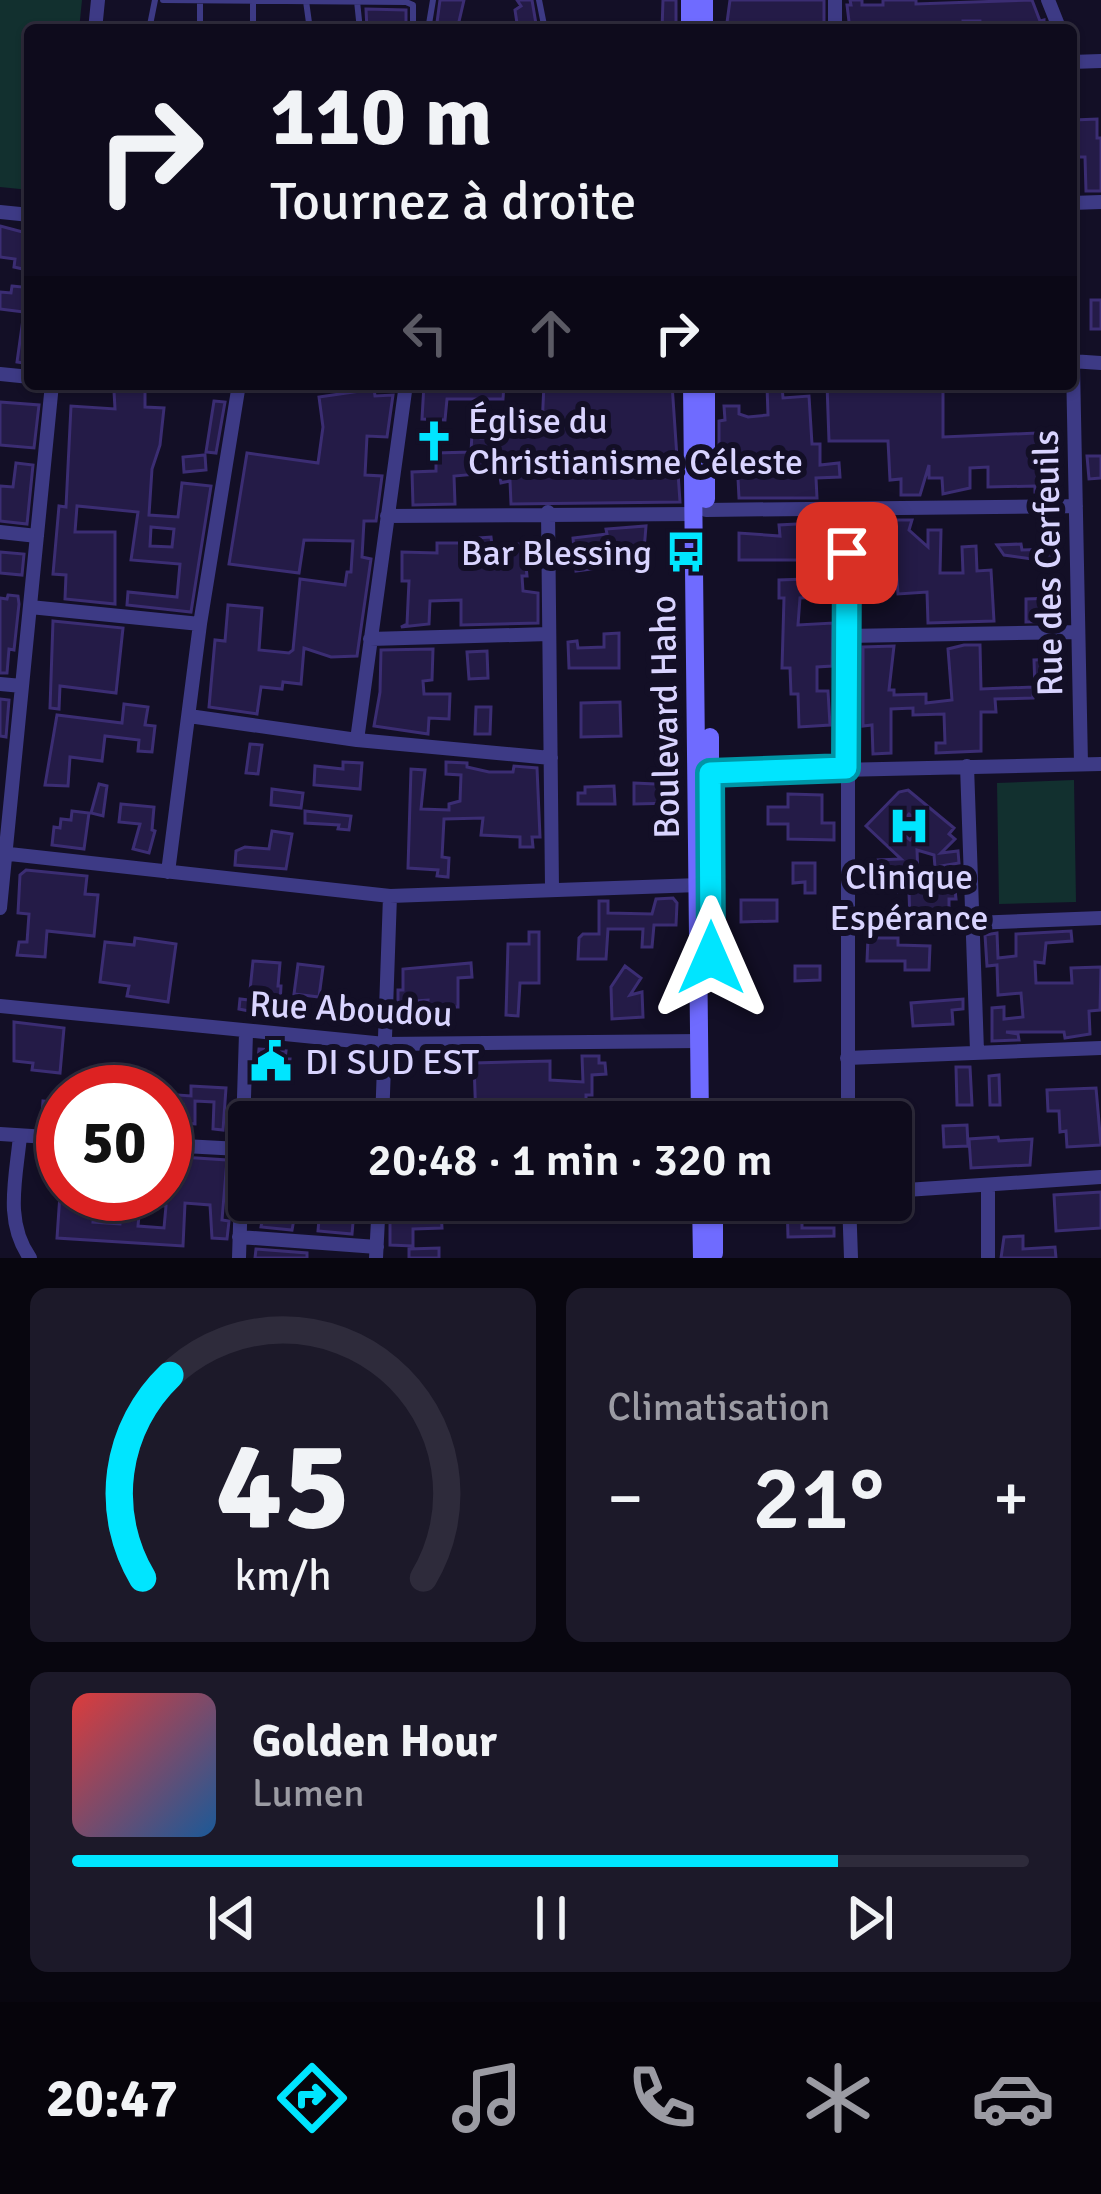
<!DOCTYPE html>
<html lang="fr">
<meta charset="utf-8">
<style>
:root{--surface:#0e0b1c;--page:#1c1929;--text:#f1f3f6;--muted:#9b9ba3;--line:#2e2b3b;--accent:#00e5ff}
body{margin:0;font-family:Signika,sans-serif;background:var(--page);color:var(--text);height:100vh;display:flex;flex-direction:column;font-size:45px;white-space:nowrap}
*{box-sizing:border-box;margin:0}
p{font-size:39px;color:var(--muted)}
.icon{flex:none;width:66px;height:66px;fill:none;stroke:currentColor;stroke-width:2;stroke-linecap:round;stroke-linejoin:round}
.map{position:relative;height:1258px;overflow:hidden}
.details{display:flex;flex-direction:column;gap:30px;padding:30px;background:#08060f;flex:1}
.details>*{flex:none}
.hud{position:absolute;left:24px;top:24px;width:1053px;height:366px;border-radius:12px;box-shadow:0 3px 9px #0004,0 0 0 3px var(--line);background:#0e0b1c;color:var(--text);overflow:hidden}
.speed{position:absolute;left:36px;top:1065px;display:flex;gap:24px;font-size:60px;font-weight:700;text-align:center}
.speed>*{display:grid;place-content:center;width:156px;height:156px;border-radius:50%;background:var(--surface);box-shadow:0 3px 9px #0004,0 0 0 3px var(--line);line-height:1}
.speed .limit{border:18px solid #d22;background:#fff;color:#111}
.pin{position:absolute;display:grid;place-items:center;width:102px;height:102px;color:#fff;margin:-51px;border-radius:24px;box-shadow:0 6px 18px #0006}
.me{position:absolute;width:132px;margin:-66px;rotate:0deg;stroke-linejoin:round;filter:drop-shadow(0 0 9px #0008)}
.turn{display:flex;align-items:center;gap:42px;height:252px;padding:0 48px;font-size:54px}
.turn .icon{width:156px;height:156px;stroke-width:2.5}
.turn b{display:block;font-size:84px;line-height:102px}
.lanes{display:flex;align-items:center;height:114px;padding:0 48px;background:#0003;justify-content:center;gap:60px;direction:ltr}
.lanes .off{opacity:.35}
.big{font-size:90px;font-weight:600;line-height:1.1}
.details .card{flex:1;display:flex;flex-direction:column;justify-content:center;gap:18px;min-width:0;padding:0 42px;border-radius:18px;background:var(--page)}
.details .dial{align-items:center;gap:0}
.dial svg{height:312px;overflow:visible;fill:none;stroke:var(--line);stroke-width:7;stroke-linecap:round;text-anchor:middle}
.dial text{fill:var(--text);stroke:none}
.song{display:flex;align-items:center;gap:36px}
.cover{width:144px;height:144px;border-radius:18px;background:linear-gradient(135deg,hsl(0 70% 55%),hsl(210 70% 35%))}
.played{height:12px;border-radius:6px;background:linear-gradient(90deg,var(--accent) 80%,var(--line) 80%)}
.keys{display:flex;justify-content:space-around;direction:ltr}
.heat{display:flex;justify-content:space-between;align-items:center;font-size:66px;direction:ltr}
.details .tiles{flex:1;display:grid;gap:30px;grid-template-columns:1fr 1fr}
.card:last-child{grid-column:span 2}
.trip{position:absolute;left:228px;top:1101px;width:684px;height:120px;border-radius:12px;background:var(--surface);box-shadow:0 3px 9px #0004,0 0 0 3px var(--line);font-weight:600;line-height:120px;text-align:center}
.tab-bar{display:flex;height:192px;justify-content:space-around;align-items:center;background:#06040b;color:var(--muted)}
.tab-bar .icon{width:84px;height:84px}
.tab-bar .current{color:var(--accent)}
.tab-bar b{font-size:54px;color:var(--text)}
.map>svg:first-child{display:block}
.green{fill:#12302f}
.building{fill:#241b47;stroke:#3b2d73;stroke-width:3;fill-rule:evenodd}
.lines{fill:none;stroke-linecap:round;stroke-linejoin:round}
.service{stroke:#3d3a85;stroke-width:6}
.minor{stroke:#3d3a85;stroke-width:14}
.secondary{stroke:#6f6bff;stroke-width:18}
.route-casing{stroke:#0095a6;stroke-width:30}
.route{stroke:#00e5ff;stroke-width:21}
.labels{text-anchor:middle;stroke-width:12;stroke-linejoin:round;paint-order:stroke}
.poi-label{font-size:36px;fill:#d9d4ff;stroke:#130f26;text-anchor:start}
.street-label{font-size:36px;fill:#d9d4ff;stroke:#130f26}
</style>
<div class="map">
<svg width="1101" height="1258" viewBox="0 0 1101 1258">
<rect width="100%" height="100%" fill="#130f26"/>
<path class="green" d="M0,0h82l-3,30h-49v160l-30,-3z
M1074,780l2,122 -77,2 -2,-121z"/>
<path class="building" d="M440,0h24l-7,30h-21z
M517,0h15l5,30h-19l-3,-20 6,-4z
M663,0h13v30h-14z
M730,0h94v30h-98z
M850,0h12v5h21v-5h33v4l116,-4 8,21 4,-1v10h-63l-1,-9h-17v9h-113l-3,-25h4z
M366,9l40,1v20h-39z
M1097,119v19h4v53h-15l-1,-34h-14l3,-37z
M0,226l30,8 -3,36 -13,-3 1,-8 -15,-2z
M12,286l11,1v6l7,1v70l-13,-2 7,-50 -24,-3v-17l11,1z
M1091,300h10v29h-10z
M424,384l61,5 1,-5h18l-1,15h-56l-2,21 -23,-1z
M544,384h128l8,118 -169,2 -1,-23 -9,2 -2,-11 -45,4 1,28 -42,1 -1,-33 24,-1v-18l35,-1 1,-19h9v5l23,-1 -1,-24 10,-1 1,17 28,-2z
M827,384h116v53l94,-4 7,25h5v35l-14,-1v-6l-47,1v-20l-18,1v20l-27,6 -1,-16h-13v-13l-9,30h-19v-16l-11,1 -2,-39h-59z
M767,386h15l1,12 26,-2 3,48h8v21l19,-2 1,14 -24,1 1,20h-78l-2,-40h-18v-37l6,-1 -1,-14h15v8l9,3 20,-2z
M374,389l1,7 18,-1 -6,42 -20,-1 -2,39 17,1 -6,45h-12l-2,36 9,2 -14,97 -26,1 -27,-9 -3,36 -18,-2 -1,7 -21,-2 -4,27 -48,-7 6,-67 10,1 3,-36 34,3 -3,42 30,3 4,-3 7,-71 45,6 2,-13h4l2,-31 -49,-1 -5,33 -70,-9 18,-111 71,10 5,-36 -4,-30z
M114,391h31v16l19,1 -4,37 -8,24 -3,46 29,2 4,-34 29,3 -20,126 -64,-7 1,-13 49,5 3,-33 -49,-4 7,-48 -61,-6 -2,26h40v72l-50,-5 1,-24 -13,-1 6,-68 7,1 5,-101 44,3zM151,527l23,2 -2,18 -22,-1z
M214,401l11,1 -9,51 -10,-1z
M0,402l39,3 -5,43 -34,-3z
M205,455l1,15 -22,2 -1,-15z
M1087,456h14v22l-12,1z
M16,463l17,2 -6,59 -27,-3v-35l13,1z
M862,520h50l-3,10 19,17v-17h13l-1,43h23l-1,-26 14,-1 1,25 14,-1 3,51 -66,2 -1,-31 -29,2 -3,-44 -35,-1z
M834,522v9l-17,1 1,28h-79v-27l41,3 -1,-11z
M646,526l-3,37h-45l1,5 -23,3 -3,-33 34,-4 -1,-5z
M491,537l1,9 42,-3 2,22 -10,1 1,10h-5l1,15 15,2v30l-77,2v-25l-31,1 -1,23 -28,3 6,-3 2,-43h-7v-29l35,1v-10h26l-1,-4z
M1021,544l1,6 32,-1v13l-50,-7 -7,-10z
M0,552l24,2 -2,21 -22,-2z
M834,578v18l-34,2 -2,27 35,-2 -1,43 -15,1v24h11l2,34 -31,2 -1,-33h-7l-1,-26h-8l2,-70h-5v-18z
M8,595l10,1 1,8 -5,46 -5,-1 -2,24h-7v-75l7,1z
M1056,598v23l-30,1v-23z
M53,621l70,7 -7,65 -56,-7 -1,23 -9,-1z
M619,633v35h-50l-1,-26 9,-1 1,7 26,-1v-13z
M964,645h16l1,44 52,-2v11l-38,1 1,13h-15v39l-45,2v-10h9l-1,-29 -31,1v-7l-22,1v44l-18,1 -1,-29 -9,1v-79l31,-1 -5,44h5v5l32,-1v9l26,-3 -4,-51z
M433,649l-1,31 -9,1 1,13h26l-1,25 -20,-1 -1,16 -54,-8 6,-34 1,-42z
M487,651l1,27 -19,1 -2,-27z
M1061,659l1,29 -27,1 -1,-29z
M0,699l9,1 -3,37 -6,-1z
M620,702l1,34 -40,1v-34z
M124,704l24,3 -3,18 10,1 -3,26 -14,-1 1,-11 -34,-4 -3,25 -32,-4 -2,29 -23,-1 12,-70 65,8z
M476,707h15l-1,27h-15z
M250,744l12,1 -4,29 -12,-1z
M343,762l19,1 -2,26 -46,-4 1,-19 28,3z
M446,762l21,1v4l22,5h24l1,-6 23,2 3,69h-8l1,10h-13v-10l-39,-2 2,-17 -39,1 -2,38 7,1 -1,19 -11,-1 1,-6 -30,-2 3,-99 14,1 -4,39 28,1v-6l11,-3 1,-26 -15,-1z
M634,783l42,2v18l-42,1z
M99,784l8,2 -4,30 -12,-3z
M614,786l1,18h-37v-11h7v-6z
M272,789l31,4 -2,15 -30,-3z
M908,790l46,38 -5,6 6,5 -14,14 17,-2 1,12 -24,4 -1,-12 -17,-5 1,25 13,-1 7,17 17,-1 1,9h-7v27l-29,1v-7l-10,1 -1,-29h-31v-32l23,-1 -35,-33 33,-34zM909,814l13,12 -12,14 -14,-12z
M788,794l34,1v28h12v17l-46,-1v-15h-20v-17h20z
M121,804l33,3 -2,23 3,1 -6,22 -16,-4 7,-25 -21,-2z
M72,811l17,2 -5,36 -32,-4 2,-18 6,1 1,-9 10,1z
M305,811l46,5 -2,14 -11,-1 1,-4 -34,-2z
M272,831l20,3 -6,35 -51,-4 1,-14 9,-4 24,2z
M793,863h22v30h-10v-11l-12,1z
M26,870l61,6 -2,18 13,1 -4,41 -47,-5 -2,26 -28,-2 2,-13h8l2,-28 -11,-1 2,-38z
M673,898l4,5 -1,22h-22l-2,22h-10l1,-18h-35l-2,30h-28l1,-21 4,-4h16v-33h9v12l44,1 4,-15z
M741,900h36v21l-36,1z
M1071,931l1,10 -26,2 -2,20 -9,-1 1,21h36l-1,-15 30,-1 -1,43 -11,1 1,23 -25,4 -1,-6h-58l12,2 1,6 -27,1v-33l12,-1v12l19,-2 -2,-24 -23,2 -1,-30 -10,1 -2,-31 12,-2 1,25 18,-2v-22z
M529,932h10v51h-19l-2,33 -12,-1 2,-71h21z
M135,938l41,6 -8,58 -41,-6 2,-10 -29,-4 5,-40 29,3z
M868,938h30v7l32,1 -1,24h-24v-9h-38z
M253,961l27,2 -2,23h3l-1,18 -24,-2 -2,10 -15,-3 1,-10 9,1z
M471,963l1,14 -14,1v29h-9l-1,18 -11,-1 1,-16h-11l1,-8 -30,2v-12h5v-21z
M298,964l25,3 -4,30 -25,-3z
M625,966l16,12 -11,17 12,-3 1,25 -31,2 -1,-32z
M795,966h25v14l-25,1z
M963,999v10l-11,1 1,14 -40,2 -2,-23z
M14,1022l50,6 -4,45 -28,-3 1,-7 -19,-2z
M259,1049l27,2 -1,8h5l-1,11h-6l-3,11 -24,-3z
M582,1056h17v7h6l1,11 -14,1v20h-6v22h-36v5h-74l-2,-59 76,-2v19l33,2z
M956,1067h14l2,38h-15z
M999,1075l1,30h-10l-1,-29z
M191,1086l35,2 -3,42 -10,-1 1,-27 -19,-1v23l-13,-1 1,-19 -18,-2v-8l26,2z
M1096,1088l5,57 -34,2 -1,-16 -6,1 -1,-21h-11l-1,-21z
M43,1101l20,2v14l-21,-2z
M786,1103l11,1v8l31,-2v12h-43v-8l-48,-1v-9z
M967,1125l1,21 -24,1 -1,-21z
M998,1137l1,4 33,-2 -2,26 -59,3 -2,-29z
M165,1156l62,4 -5,60 7,1 -2,18 -15,-1 -2,-33 -25,-2 -2,43 -126,-8 3,-44h36l-3,28 27,2 2,-30h43zM140,1204l26,2 -2,22 -26,-2z
M1101,1192v36l-45,3 -2,-36z
M787,1201l15,2v25h32v8l-46,1z
M320,1208l34,3 -2,23 -34,-3z
M429,1211h12l1,17 -29,1v17l-23,-1v-32z
M263,1215l31,4 -2,11 -31,-3z
M1023,1236v13l32,-2 1,11h-55l3,-21z
M439,1248v10h-30v-9z
M256,1249l51,4v5h-52z"/>
<g class="lines">
<path class="service" d="M163,0l243,2 7,3v25
M539,0l6,30
M306,1l4,29
M357,1l3,29
M149,30l6,-30
M200,30v-26
M253,30v-30
M428,30l5,-30"/>
<path class="minor" d="M835,0v30
M1048,0l12,30
M95,30l3,-30
M1071,62l30,-1
M1071,203l30,-1
M0,212l30,3
M1071,266l10,498
M1071,361l30,2
M0,374l30,3
M706,510l370,-4
M848,511v611
M548,512l4,376
M387,516l307,-2
M0,532l37,4
M30,607l170,17
M846,636l231,-4
M370,639l179,-5
M0,684l22,2
M189,716l168,24 194,18
M357,740l49,-356
M967,766l10,285
M704,773l397,-9
M0,853l390,43 309,-11
M168,872l32,-248 39,-240
M0,908l52,-524
M973,923l128,-5
M0,1006l385,38 316,-3
M847,1058l254,-10
M382,1122l8,-226
M0,1134l63,4
M20,1136c-4,43 -16,85 10,122
M165,1145l75,4
M988,1186v72
M891,1191l210,-14
M849,1200l2,58
M378,1201l54,-1
M239,1237l138,10
M239,1258l7,-225
M376,1258l3,-58"/>
<path class="secondary" d="M690,0v30
M704,0v30
M692,384l8,738
M706,384v115
M710,737v68
M701,1200l1,58
M714,1200v53"/>
</g>
<g class="lines">
<g class="route-casing">
<path id="route" d="M711,958l-1,-185 136,-5 1,-215"/>
</g>
<use href="#route" class="route"/>
</g>
<defs>
<g id="church-bare" transform="scale(3.24)"><path d="M-1.2-6h2.4v3.5h3.3v2.4h-3.3V6h-2.4V-.1h-3.3v-2.4h3.3Z" fill="#00e5ff" stroke="#130f26" stroke-width="2.5" paint-order="stroke"/></g>
<g id="bus-bare" transform="scale(3.24)"><path d="M-5-6H5V4H4V6H2V4H-2V6H-4V4H-5ZM-3.5-4V0h7V-4ZM-3.5 1.2v1.5H-2V1.2ZM2 1.2v1.5H3.5V1.2Z" fill="#00e5ff" stroke="#130f26" stroke-width="2.5" paint-order="stroke"/></g>
<g id="hospital-bare" transform="scale(3.24)"><path d="M-5-5h3v3.5h4V-5h3V5h-3V1.5h-4V5h-3Z" fill="#00e5ff" stroke="#130f26" stroke-width="2.5" paint-order="stroke"/></g>
<g id="civic-bare" transform="scale(3.24)"><path d="M-.6-6.5H3V-4.5H.6V-3L4-1V1h2V6H-6V1h2V-1L-.6-3ZM-1.2 2.5V6h2.4V2.5Z" fill="#00e5ff" stroke="#130f26" stroke-width="2.5" paint-order="stroke"/></g>
</defs>
<g fill-rule="evenodd">
<use href="#church-bare" x="434" y="441"/>
<use href="#bus-bare" x="686" y="552"/>
<use href="#hospital-bare" x="909" y="826"/>
<use href="#civic-bare" x="271" y="1061"/>
</g>
<g class="labels">
<g class="poi-label">
<text x="468" y="433">Église du<tspan x="468" dy="41">Christianisme Céleste</tspan></text>
<text x="652" y="565" text-anchor="end">Bar Blessing</text>
<text x="909" y="889" text-anchor="middle">Clinique<tspan x="909" dy="41">Espérance</tspan></text>
<text x="305" y="1074">DI SUD EST</text>
</g>
<g class="street-label">
<text transform="translate(1047 563) rotate(-91)" y="13">Rue des Cerfeuils</text>
<text transform="translate(664 717) rotate(-91)" y="13">Boulevard Haho</text>
<text transform="translate(351 1008) rotate(3)" y="13">Rue Aboudou</text>
</g>
</g>
</svg>
<div class="speed"><div class="limit">50</div></div>
<div class="pin" style="left:847px;top:553px;background:#d93025"><svg class="icon" aria-label="arrive" viewBox="0 0 24 24"><path d="M6 21V4h12l-3 4 3 4H6"/></svg></div>
<svg class="me" style="left:711px;top:958px" viewBox="-20 -20 40 40"><path d="M0-17L14 15 0 8-14 15z" fill="#00e5ff" stroke="#fff" stroke-width="4"/></svg>
<div class="trip">20:48 · 1 min · 320 m</div>
<div class="hud">
<div class="turn"><svg class="icon" aria-label="right" viewBox="0 0 24 24"><path d="M7 20v-9h11M14 6l5 5-5 5"/></svg><div><b>110 m</b>Tournez à droite</div></div>
<div class="lanes"><svg class="icon off" aria-label="left" viewBox="0 0 24 24"><path d="M17 20v-9H6M10 6l-5 5 5 5"/></svg><svg class="icon off" aria-label="ahead" viewBox="0 0 24 24"><path d="M12 20V5M6 11l6-6 6 6"/></svg><svg class="icon" aria-label="right" viewBox="0 0 24 24"><path d="M7 20v-9h11M14 6l5 5-5 5"/></svg></div>
</div>
</div>
<section class="details">
<div class="tiles">
<div class="card dial"><svg viewBox="0 0 100 80">
<path d="M14 69A42 42 0 1 1 86 69"/>
<path d="M14 69A42 42 0 0 1 21 17" stroke="#00e5ff"/>
<text x="50" y="56" font-size="32" font-weight="700">45</text>
<text x="50" y="72" font-size="11">km/h</text>
</svg></div>
<div class="card"><p>Climatisation</p>
<div class="heat"><a>−</a><b class="big">21°</b><a>+</a></div>
</div>
<div class="card">
<div class="song"><i class="cover"></i><div><b>Golden Hour</b><p>Lumen</p></div></div>
<div class="played"></div>
<div class="keys"><svg class="icon" aria-label="previous" viewBox="0 0 24 24"><path d="M18 5L8 12l10 7zM5 5v14"/></svg><svg class="icon" aria-label="pause" viewBox="0 0 24 24"><path d="M8 5v14M16 5v14"/></svg><svg class="icon" aria-label="next" viewBox="0 0 24 24"><path d="M6 5l10 7-10 7zM19 5v14"/></svg></div>
</div>
</div>
</section>
<nav class="tab-bar">
<b>20:47</b>
<svg class="icon current" aria-label="directions" viewBox="0 0 24 24"><path d="M12 3l9 9-9 9-9-9zM9 14v-3h6M13 9l2 2-2 2"/></svg>
<svg class="icon" aria-label="music" viewBox="0 0 24 24"><path d="M9 18V5l10-2v13"/><circle cx="6" cy="18" r="3"/><circle cx="16" cy="16" r="3"/></svg>
<svg class="icon" aria-label="phone" viewBox="0 0 24 24"><path d="M5 4h4l2 5-3 2q2 4 5 5l2-3 5 2v4C11 20 4 13 5 4z"/></svg>
<svg class="icon" aria-label="climate" viewBox="0 0 24 24"><path d="M12 3v18M4 7l16 10M4 17L20 7"/></svg>
<svg class="icon" aria-label="car" viewBox="0 0 24 24"><path d="M5 17H2v-5l4-1 3-4h7l3 4 3 1v5h-3M9 17h6M6 11h13"/><circle cx="7" cy="17" r="2"/><circle cx="17" cy="17" r="2"/></svg>
</nav>
